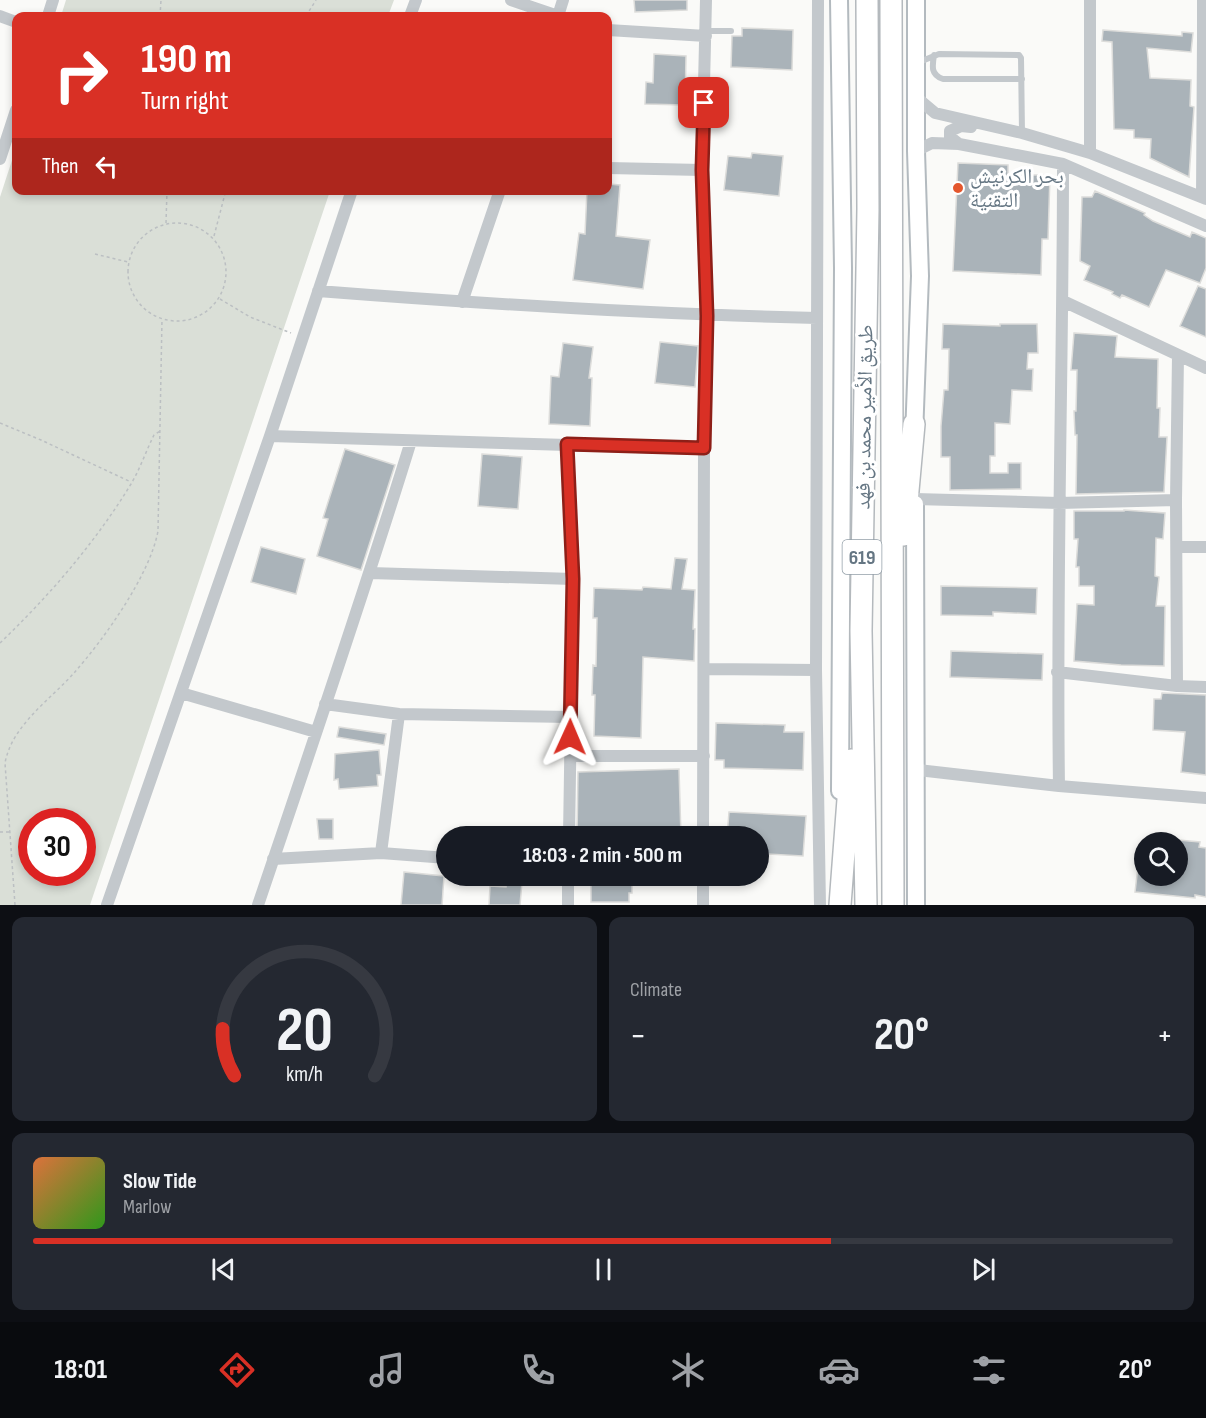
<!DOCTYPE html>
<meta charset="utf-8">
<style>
:root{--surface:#171b24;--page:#242831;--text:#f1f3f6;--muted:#9ea1a6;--line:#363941;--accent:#d93025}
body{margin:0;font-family:"Sofia Sans Condensed","Noto Naskh Arabic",sans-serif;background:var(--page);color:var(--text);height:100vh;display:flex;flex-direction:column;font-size:22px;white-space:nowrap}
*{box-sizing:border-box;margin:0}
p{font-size:20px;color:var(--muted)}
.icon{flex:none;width:33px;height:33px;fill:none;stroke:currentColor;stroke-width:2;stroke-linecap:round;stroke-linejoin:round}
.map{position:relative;height:905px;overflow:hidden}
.side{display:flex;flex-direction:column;gap:12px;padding:12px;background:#0d0f14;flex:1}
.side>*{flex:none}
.top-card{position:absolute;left:12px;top:12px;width:600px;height:183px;border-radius:12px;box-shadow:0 3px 9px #0003;background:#d93025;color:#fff;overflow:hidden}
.tools{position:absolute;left:1134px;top:832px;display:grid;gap:12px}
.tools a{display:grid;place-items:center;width:54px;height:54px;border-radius:50%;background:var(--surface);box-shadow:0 3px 9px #0003;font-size:30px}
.speed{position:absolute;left:18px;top:808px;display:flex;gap:12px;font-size:30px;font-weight:700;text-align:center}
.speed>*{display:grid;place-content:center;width:78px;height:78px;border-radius:50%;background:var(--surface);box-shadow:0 3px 9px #0003;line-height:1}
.speed .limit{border:9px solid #d22;background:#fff;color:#111}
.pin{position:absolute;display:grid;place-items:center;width:51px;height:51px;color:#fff;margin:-26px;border-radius:12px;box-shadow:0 3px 9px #0006}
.me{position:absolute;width:66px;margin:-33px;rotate:1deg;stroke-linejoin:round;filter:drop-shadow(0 0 4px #0008)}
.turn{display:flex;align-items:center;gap:21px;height:126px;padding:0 30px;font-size:27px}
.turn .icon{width:78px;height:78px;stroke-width:2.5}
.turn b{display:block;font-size:42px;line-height:51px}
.then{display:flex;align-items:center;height:57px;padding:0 30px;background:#0003;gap:12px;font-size:22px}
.big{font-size:45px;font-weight:700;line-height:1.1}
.side .card{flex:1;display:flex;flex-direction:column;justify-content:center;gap:9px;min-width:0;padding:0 21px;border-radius:12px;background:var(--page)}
.side .dial{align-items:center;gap:0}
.dial svg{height:156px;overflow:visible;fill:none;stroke:var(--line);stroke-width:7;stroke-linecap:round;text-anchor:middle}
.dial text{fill:var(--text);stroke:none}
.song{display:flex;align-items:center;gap:18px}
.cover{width:72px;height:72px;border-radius:9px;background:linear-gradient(135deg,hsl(20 70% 55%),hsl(110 70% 35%))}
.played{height:6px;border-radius:3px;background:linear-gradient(90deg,var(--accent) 70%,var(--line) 70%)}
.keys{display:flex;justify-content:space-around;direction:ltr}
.heat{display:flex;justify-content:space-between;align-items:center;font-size:33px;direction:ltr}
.side .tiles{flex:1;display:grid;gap:12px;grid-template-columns:1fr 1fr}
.card:last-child{grid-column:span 2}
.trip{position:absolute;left:436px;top:826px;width:333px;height:60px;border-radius:30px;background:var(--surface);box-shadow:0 3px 9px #0003;font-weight:700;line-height:60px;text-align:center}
.tab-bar{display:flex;height:96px;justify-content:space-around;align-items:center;background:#090b0e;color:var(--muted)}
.tab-bar .icon{width:42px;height:42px}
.tab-bar .selected{color:var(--accent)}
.tab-bar b{font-size:27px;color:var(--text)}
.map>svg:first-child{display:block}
.green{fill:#dadfd7;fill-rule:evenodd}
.building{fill:#aab3b9;stroke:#dcdcda;stroke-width:1.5}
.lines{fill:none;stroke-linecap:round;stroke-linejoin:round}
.secondary-casing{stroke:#b3babf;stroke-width:20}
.highway-casing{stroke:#b4b9bd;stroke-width:24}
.path{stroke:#bbbfc2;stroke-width:1.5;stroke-dasharray:3 3;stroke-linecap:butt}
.lane{stroke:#c3c8cc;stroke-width:6}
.street{stroke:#c3c8cc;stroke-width:12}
.secondary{stroke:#fff;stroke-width:16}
.highway{stroke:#fff;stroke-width:21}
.route-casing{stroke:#8d1f18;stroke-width:15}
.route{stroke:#d93025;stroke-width:10}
.poi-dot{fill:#e4572e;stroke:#fff;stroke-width:2}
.labels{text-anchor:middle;stroke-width:6;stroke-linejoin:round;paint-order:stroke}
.shield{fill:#fff;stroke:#939fa8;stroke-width:1.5}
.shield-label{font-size:20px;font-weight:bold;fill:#657683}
.poi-label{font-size:21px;fill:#657683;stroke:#fff;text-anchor:start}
.street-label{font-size:21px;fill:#657683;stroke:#fff}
</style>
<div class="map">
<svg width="1206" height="905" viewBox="0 0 1206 905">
<rect width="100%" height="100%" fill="#fafaf8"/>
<path class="green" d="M66,0h328l-6,16h-327z
M16,148v42l314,1 -240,714h-90v-708zM32,822h50v51h-50z"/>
<path class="building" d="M634,0h53v10l-52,2z
M742,28l51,2 -1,40 -61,-3 1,-31h10z
M1103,30l79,6v-4l11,1 -2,19 -44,-4 3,30 41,2 -1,26 4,1 -5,70 -39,-19 1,-19 -17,-1v-8l-20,-1 -2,-87 -10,-1z
M654,54l32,2 -1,49 -40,-1 1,-22 7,1z
M752,153l31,3 -4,40 -55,-6 4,-34 23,2z
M958,163l50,2v10h42l-2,64h-6l-1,36 -88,-4z
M608,184l12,1 -4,51 34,4 -7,49 -70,-9 6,-47 6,1 2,-44h21z
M1095,191l50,22 -1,2 9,6 37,16 2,-5 14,6v30l-6,15 -34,-13 -17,37 -27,-12 -2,3 -8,-4 1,-2 -29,-12 6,-14 -10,-5 2,-64h10z
M1198,286l8,3v48l-26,-11z
M943,324l57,2v-2h37l1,29h-10l-1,16h6l-1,22 -20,-1 -2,34 -15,-1v33h-5v17h18v-10h13v26l-71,1v-33h-9v-31l3,-36h4l1,-41h-7z
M1074,333l43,3 -2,21 43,2 -1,49h3l-1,29h8l-3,55 -88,2 1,-59h-2l-1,-24h2l1,-41h-6z
M660,342l38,4 -3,41 -40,-4z
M563,343l30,4 -4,31h3l-2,48 -41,-2 2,-48 8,1z
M345,449l50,16 -34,105 -44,-14 11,-37 -5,-1z
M482,454l40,3 -4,52 -40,-3z
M1124,510l41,3 -2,26 -7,-1 -1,38 4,1 -3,29h9l-1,60 -43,-1 -47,-4 3,-57 17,1v-19h-15v-19h-3l2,-28h-4v-28h50z
M261,547l44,12 -9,35 -45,-12z
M675,558l12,1 -5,30 13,1 -2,39h2l-1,32 -51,-4 -2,81 -47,-2 1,-41h-3l1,-30 3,1 1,-48h-4l1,-30 48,2 1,-3 28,2z
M941,586l96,2 -1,26 -43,-2v4l-52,-1z
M951,651l92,3 -1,26 -92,-3z
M1162,693l44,2v80l-25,-3 4,-40 -32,-2 1,-31h7z
M716,723l69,2 -1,7h20l-1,38 -79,-2v-8h-9z
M339,727l47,7 -2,11 -47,-8z
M379,750l2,25h-4l1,11 -39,3 -1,-10 -4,1 1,-26z
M679,769l2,68h-104l1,-65z
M729,812l77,4 -3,40 -35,-2v2l-9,-1v-18h-32z
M317,819h16v20h-14z
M1178,840l22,2 -1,5 7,1v49l-11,-2v3l-60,-6 4,-34h5v18h34z
M404,872l40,4 -2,29h-41z
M591,876h25v4h16v13h-3v9h-38z
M507,880l15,2 -2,23h-31l1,-19 16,1z"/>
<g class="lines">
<g class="secondary-casing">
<path id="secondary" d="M839,0l4,268 -3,523
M914,436l6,-160 -4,-125v-151
M915,504l1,401"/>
</g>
<g class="highway-casing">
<path id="highway" d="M891,0l2,905
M904,535l10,-111
M840,905l11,-145
M866,905l-5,-274 7,-422 -1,-209"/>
</g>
<path class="path" d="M160,16l1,-16
M306,16l10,-16
M128 272a49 49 0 1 1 98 0a49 49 0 1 1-98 0Z
M166,223l1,-33
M214,236l12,-46
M95,254l33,8
M220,299l30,18 41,16
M0,423l41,17 90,42
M0,643c49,-47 95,-100 131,-159 9,-15 15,-33 23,-49l6,-4
M0,832h10
M15,905l-10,-142c7,-38 45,-63 69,-90 30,-34 76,-98 84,-142l4,-212"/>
<path class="lane" d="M706,31h25
M934,55c-2,12 -3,20 9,24h79
M917,63l22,-9 80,1 2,3 1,75"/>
<path class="street" d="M511,0l47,16
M818,0l-2,670 4,235
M1090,0v153
M1203,0v37l3,1
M0,16l16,6
M48,16l5,-16
M410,16l6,-16
M558,16l5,-16
M608,30l98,6
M916,97l19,16 87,20 68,20 116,46
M959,144l-9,-7v-6l11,-5 10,1
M916,151l16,-8 27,1 104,20 143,62
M0,159l16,-49
M608,168l94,2
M1202,197l1,-160
M318,291c166,13 332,23 499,27
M1063,301l143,67
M462,302l38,-112
M270,436l434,13
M567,444l6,135 -4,258
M915,499l144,4 117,-3
M1178,547h28
M370,573l203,6
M704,669l112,1
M1057,672l120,14 29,1
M1177,686l-1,-186 2,-145
M181,693l135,39
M325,704l74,10 172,3
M570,756h134
M918,770l141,16 147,12
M1059,786c-3,-207 4,-415 4,-622
M703,837l1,-388 3,-133 -5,-146 4,-170
M381,853l18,-139
M273,859l108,-6 66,5
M107,905l163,-469 82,-246
M258,905c52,-154 105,-308 153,-464
M568,905v-29
M703,905v-29"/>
<use href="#secondary" class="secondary"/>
<use href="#highway" class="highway"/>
</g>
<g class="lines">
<g class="route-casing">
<path id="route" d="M570,737l3,-158 -6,-135 137,4 3,-132 -5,-146 2,-67"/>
</g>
<use href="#route" class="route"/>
</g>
<circle class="poi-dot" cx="958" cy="188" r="6"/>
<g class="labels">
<rect class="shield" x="842.5" y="540" width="39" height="34" rx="4.5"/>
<g class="shield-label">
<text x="862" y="564">619</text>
</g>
<g class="poi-label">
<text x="970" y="183">بحر الكرنيش<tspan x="970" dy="24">التقنية</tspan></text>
</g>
<g class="street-label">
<text transform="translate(864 417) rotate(-89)" y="7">طريق الأمير محمد بن فهد</text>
</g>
</g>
</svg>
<div class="tools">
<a><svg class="icon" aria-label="search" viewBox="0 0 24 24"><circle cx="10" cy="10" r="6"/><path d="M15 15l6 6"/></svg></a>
</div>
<div class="speed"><div class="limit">30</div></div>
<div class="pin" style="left:704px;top:103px;background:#d93025"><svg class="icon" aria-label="arrive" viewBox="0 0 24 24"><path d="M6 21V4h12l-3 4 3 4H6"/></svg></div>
<svg class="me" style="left:570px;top:737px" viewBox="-20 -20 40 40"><path d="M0-17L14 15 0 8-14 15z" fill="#d93025" stroke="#fff" stroke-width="4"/></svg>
<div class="trip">18:03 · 2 min · 500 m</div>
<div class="top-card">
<div class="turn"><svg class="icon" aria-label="right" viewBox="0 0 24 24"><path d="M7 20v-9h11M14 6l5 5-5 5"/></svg><div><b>190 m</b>Turn right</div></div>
<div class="then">Then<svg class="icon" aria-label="left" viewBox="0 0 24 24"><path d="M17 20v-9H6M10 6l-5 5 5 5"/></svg></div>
</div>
</div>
<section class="side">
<div class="tiles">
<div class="card dial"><svg viewBox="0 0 100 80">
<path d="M14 69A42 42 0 1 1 86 69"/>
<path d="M14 69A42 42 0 0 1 8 45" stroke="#d93025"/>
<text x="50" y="56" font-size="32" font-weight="700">20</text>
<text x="50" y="72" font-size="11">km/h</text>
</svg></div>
<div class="card"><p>Climate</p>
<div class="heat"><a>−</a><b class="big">20°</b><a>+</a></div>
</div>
<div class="card">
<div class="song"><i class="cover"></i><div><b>Slow Tide</b><p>Marlow</p></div></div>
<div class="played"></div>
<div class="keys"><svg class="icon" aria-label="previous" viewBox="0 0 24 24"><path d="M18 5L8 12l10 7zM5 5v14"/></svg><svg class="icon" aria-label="pause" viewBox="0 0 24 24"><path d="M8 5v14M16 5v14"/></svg><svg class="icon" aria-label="next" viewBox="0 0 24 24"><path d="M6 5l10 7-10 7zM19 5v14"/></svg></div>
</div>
</div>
</section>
<nav class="tab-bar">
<b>18:01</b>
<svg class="icon selected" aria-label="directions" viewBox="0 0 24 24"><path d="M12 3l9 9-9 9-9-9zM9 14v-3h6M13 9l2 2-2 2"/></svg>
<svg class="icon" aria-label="music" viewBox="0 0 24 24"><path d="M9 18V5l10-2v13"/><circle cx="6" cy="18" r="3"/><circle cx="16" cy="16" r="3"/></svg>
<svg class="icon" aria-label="phone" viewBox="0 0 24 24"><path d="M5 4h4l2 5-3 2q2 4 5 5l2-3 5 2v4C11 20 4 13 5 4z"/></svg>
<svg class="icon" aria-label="climate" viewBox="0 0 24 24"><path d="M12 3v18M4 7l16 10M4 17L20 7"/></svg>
<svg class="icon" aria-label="car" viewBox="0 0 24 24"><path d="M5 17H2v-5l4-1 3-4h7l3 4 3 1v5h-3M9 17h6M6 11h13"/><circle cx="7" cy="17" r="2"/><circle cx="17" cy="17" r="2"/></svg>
<svg class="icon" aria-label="filters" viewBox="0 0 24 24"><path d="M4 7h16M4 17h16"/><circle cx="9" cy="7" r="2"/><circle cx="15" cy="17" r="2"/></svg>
<b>20°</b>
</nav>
